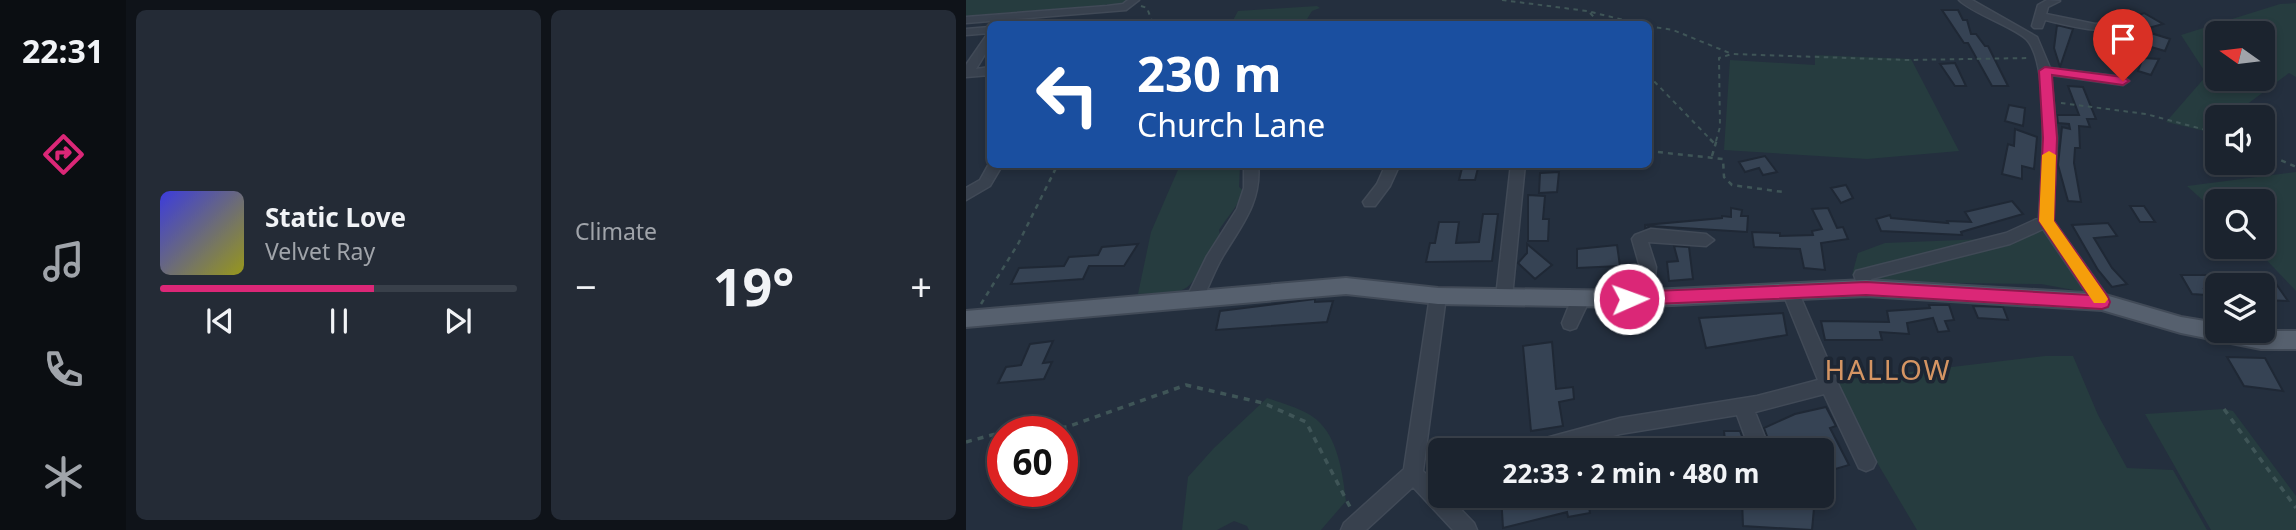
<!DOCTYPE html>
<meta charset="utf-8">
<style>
:root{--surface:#1b232e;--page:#242b36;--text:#f1f3f6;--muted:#a0a4aa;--line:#39404a;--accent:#db2777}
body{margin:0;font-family:"Noto Sans",sans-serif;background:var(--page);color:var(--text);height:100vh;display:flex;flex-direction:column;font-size:26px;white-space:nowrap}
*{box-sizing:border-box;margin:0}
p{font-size:23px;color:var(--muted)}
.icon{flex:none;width:38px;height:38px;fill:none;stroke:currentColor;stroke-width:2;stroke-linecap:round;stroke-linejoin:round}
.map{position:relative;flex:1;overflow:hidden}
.details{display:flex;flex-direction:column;gap:10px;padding:10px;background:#0f1319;width:840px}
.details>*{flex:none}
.top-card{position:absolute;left:21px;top:21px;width:665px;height:147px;border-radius:10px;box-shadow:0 4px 10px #0003,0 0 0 2px var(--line);background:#1a4fa0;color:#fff;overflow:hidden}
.needle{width:46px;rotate:284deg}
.controls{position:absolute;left:1239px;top:21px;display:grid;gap:14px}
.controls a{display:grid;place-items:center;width:70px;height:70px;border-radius:10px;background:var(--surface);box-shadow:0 4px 10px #0003,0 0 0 2px var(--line);font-size:35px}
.speed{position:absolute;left:21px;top:416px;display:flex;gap:14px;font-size:35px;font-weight:700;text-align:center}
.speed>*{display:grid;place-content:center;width:91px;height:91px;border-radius:50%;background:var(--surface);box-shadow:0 4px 10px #0003,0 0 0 2px var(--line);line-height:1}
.speed .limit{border:10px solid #d22;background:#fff;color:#111}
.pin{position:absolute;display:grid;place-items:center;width:60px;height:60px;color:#fff;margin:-72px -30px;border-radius:50% 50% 50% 0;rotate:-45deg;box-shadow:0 0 7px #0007}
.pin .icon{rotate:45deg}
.me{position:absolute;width:77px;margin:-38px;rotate:88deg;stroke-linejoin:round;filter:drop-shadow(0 0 5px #0008)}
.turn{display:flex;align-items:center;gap:24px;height:147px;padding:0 35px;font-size:32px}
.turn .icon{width:91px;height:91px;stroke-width:2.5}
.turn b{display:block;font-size:49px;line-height:60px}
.big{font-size:52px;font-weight:700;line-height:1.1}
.details .tile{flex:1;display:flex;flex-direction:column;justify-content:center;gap:10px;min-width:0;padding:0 24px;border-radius:10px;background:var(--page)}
.song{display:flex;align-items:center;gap:21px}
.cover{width:84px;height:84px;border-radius:10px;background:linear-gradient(135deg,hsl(240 70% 55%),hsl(60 70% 35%))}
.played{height:7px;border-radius:4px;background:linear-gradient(90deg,var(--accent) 60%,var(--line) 60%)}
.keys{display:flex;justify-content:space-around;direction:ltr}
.heat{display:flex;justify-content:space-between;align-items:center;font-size:38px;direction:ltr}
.details .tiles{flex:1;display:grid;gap:10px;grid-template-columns:repeat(2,1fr)}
.trip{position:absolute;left:462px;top:438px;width:406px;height:70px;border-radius:10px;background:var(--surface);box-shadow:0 4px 10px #0003,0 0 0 2px var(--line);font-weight:700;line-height:70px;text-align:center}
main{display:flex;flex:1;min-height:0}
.menu{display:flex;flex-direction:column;width:126px;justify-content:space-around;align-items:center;background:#0b0e12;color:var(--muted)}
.menu .icon{width:49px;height:49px}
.menu .current{color:var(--accent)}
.menu b{font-size:32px;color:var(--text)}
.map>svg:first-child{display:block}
.green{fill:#263c3f;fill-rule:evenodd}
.building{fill:#364354;stroke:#1f2835;stroke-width:2}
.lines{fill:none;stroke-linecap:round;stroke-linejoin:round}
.minor-casing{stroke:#414a57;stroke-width:3}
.major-casing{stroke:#414a57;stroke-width:4}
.path-far2{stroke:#3f5557;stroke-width:2;stroke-dasharray:4.5 4.5;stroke-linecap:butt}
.path-far1{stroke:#3f5557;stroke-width:2.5;stroke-dasharray:5 5;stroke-linecap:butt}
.path{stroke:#3f5557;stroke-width:3.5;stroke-dasharray:6 6;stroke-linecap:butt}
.minor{fill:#38414e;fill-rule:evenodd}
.major{fill:#56606e;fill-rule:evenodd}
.route{fill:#db2777;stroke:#8e194d;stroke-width:2}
.slow{fill:#f59e0b}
.labels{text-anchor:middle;stroke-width:7;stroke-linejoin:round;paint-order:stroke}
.quarter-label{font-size:28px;letter-spacing:2px;fill:#d59563;stroke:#1d2633}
</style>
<main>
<nav class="menu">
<b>22:31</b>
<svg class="icon current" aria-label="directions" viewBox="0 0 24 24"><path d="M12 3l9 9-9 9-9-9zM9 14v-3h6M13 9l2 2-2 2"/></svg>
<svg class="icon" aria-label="music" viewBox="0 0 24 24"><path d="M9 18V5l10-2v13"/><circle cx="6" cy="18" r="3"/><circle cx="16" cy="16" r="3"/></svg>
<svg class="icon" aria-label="phone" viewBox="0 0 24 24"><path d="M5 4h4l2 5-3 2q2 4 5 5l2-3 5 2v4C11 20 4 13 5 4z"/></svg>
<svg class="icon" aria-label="climate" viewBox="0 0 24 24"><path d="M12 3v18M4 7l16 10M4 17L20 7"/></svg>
</nav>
<section class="details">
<div class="tiles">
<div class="tile">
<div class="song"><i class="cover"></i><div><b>Static Love</b><p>Velvet Ray</p></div></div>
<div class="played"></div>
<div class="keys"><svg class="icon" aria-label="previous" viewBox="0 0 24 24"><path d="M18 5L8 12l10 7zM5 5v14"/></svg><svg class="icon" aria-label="pause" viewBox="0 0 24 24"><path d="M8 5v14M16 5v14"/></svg><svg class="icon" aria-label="next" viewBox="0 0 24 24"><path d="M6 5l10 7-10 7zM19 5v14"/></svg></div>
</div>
<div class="tile"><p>Climate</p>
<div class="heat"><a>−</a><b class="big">19°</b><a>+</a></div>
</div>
</div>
</section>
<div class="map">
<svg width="1330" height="530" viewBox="0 0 1330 530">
<rect width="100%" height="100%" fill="#242f3e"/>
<path class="green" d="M0,0h161l2,3 -163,13z
M1330,3v74l-7,-4 -59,44h-13v10l-8,5 -43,-10 41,-47 -26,-40 99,-31zM1251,33h46v46h-46z
M351,6l3,2 -8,3 -8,13h-73l7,-13z
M849,55l96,4 48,92 -92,8 -143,-9 6,-90 85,5z
M214,165h60l-1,22 5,4c-5,14 -17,26 -25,39l1,6c-11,14 -22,48 -38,54 -13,5 -30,3 -44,4l13,-62z
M1330,172v119l-42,-44h9v-46h-46v12l-30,-27z
M1080,221l44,72 -49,-9 -161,-2 -28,-7 6,-22 27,-10 125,-5z
M1079,356h28l25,59 29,53 46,2 34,60h-290l-45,-76 -38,-73z
M301,398c17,6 42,12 54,26 18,19 22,53 25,77l-25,29h-72l-2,-4 -13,-5 -17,9h-35l6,-53 26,-29z
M1258,409l9,2 63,85v34h-85l-66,-116z"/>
<path class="building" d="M976,10h16l5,10h4l4,14h5l9,12h3l20,40h-16l-24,-43h-4z
M1178,13l19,11 -22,6 29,9 -5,12 -60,-17 29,-8 1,-3 -7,-4z
M1091,25l16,4 -13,38 -6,-19z
M1177,58l16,1 -8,16 -13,-4z
M989,63l3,6 8,17h-11l-15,-22z
M1102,86l15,1 13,32h-9l3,8 -11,-1 1,22h-5l-1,15 7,39 -13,-1 -10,-36 4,-38 8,2 -1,-5 -11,-1 -1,-8h22z
M1043,105l16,3 -2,18 -18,-5z
M1049,129l22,8 -3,32 -12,-3v13l-20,-5 6,-30 6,2z
M799,156l12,16 -14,3 -4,-7 -14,4 -6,-10z
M497,164h16l-4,16h-16z
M593,172l-2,20 -18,1 1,-20z
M880,185l7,13 -12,5 -10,-15z
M562,195l17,1 -2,23h6l-1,22h-20z
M1046,201l11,13 -62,18 1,3 -81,-4 -5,-12 14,-4 1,3 57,5 -1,-2 24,1 -6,-10z
M1164,206h14l11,16h-15z
M765,208l11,2 -1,6h7l-1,16 -96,-6 -6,2v-3l77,-7v-2l9,1z
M862,208l9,20 6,-1 5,12 -27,4 4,27 -21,-2 -4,-19 -46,-2 -2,-15 28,1v3l33,-1 -1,-4 10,-2 -10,-20z
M517,214h15l-6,47 -66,1 4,-19h5l4,-21h20l-3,21 23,-1z
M1142,223l9,13 -23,2 18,30 15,16 -15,3 -14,-17 -26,-45z
M172,244l-14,22h-35l-6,13 -72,5 8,-16 45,-2 5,-9 29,-2 4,-8z
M561,244l25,21 -17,14 -17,-16 9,-10z
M651,245l3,21 -43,2v-19z
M708,246l15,1 4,32 -24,2 -2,-19 11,-1z
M1215,275h37l8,10h-9v4h-13l2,6 -14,-1z
M1297,281h11l14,20 -25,-1z
M349,299v3l18,-1 -6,21 -111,8 4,-19z
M963,305h20l5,15 -9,1 4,10 -11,1 -5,-14 -26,5 2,11 -29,-2 2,8h-57l-4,-19 68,1 -2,-11 43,-3z
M1007,306l30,1 5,13 -30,-2z
M817,313l4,22 -81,13 -7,-30z
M87,341l-10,22 9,-1 -8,17 -46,4 8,-16 15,-2 9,-21z
M586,342l4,47 17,-2 1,12 -15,3 4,24 -32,5 -8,-85z
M1261,357l38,1 18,33 -39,-5z
M860,407l10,19 -6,2 19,37 -27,8v-23h-50l-8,-22 31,-14z
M758,431h16l7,19h-21z
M535,495h86l3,18 -22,4 -1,-5 -64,16z
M776,499l72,9 -2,22 -69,-4z"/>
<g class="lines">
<g class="minor-casing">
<path id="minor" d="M162,0h11l-13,10 -160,13v-6l141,-11 16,-2z
M993,0h13l65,37 13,31 73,9 6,4 -6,4 -72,-10 6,63 -4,82 55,77 2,5 -2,5h-12l-53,-78 -33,15 -139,35 3,9 -2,4h-12l-6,-17 2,-4 150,-38 33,-15c2,-37 12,-148 -11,-177 -9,-12 -55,-27 -69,-41z
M1081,0l13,1 -12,6 -2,7 49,10 32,-3 6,3c-21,14 -65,1 -88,-4l-3,8h-8l-2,-2 6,-21z
M24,27v6l-24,2v-6z
M24,35v11l-14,23 14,-2v8l-24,2v-12l20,-29z
M24,162v2h13l-13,22 -24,14v-12l14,-8z
M278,164h14c4,38 -17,62 -35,92 -9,15 -14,31 -22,46h-12l-2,-5 20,-41 30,-47 7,-21z
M420,164h14l-10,22 -15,20h-10l-2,-4 14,-18z
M545,164h14l-13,133 -2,5h-12l-2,-5z
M685,229l55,5 8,6 -8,6 -58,-4 8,25 -3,31 -2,5h-12l-2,-5 3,-31 -8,-28 3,-4z
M824,285l6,2 2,4 42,97 33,68 3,6 -3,6 -7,3 -7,-3 -35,-74 -69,18 15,38h-20l-13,-35 -117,19 -56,16h-18l-3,-6 3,-6 74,-20 137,-22 61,-16 -36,-89 2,-4z
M472,290l6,1 2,5 -23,175 17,17v7h7l27,28 3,7h-24l-40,-43 -47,43h-25l3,-7 60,-54 26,-173 2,-5z
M614,292l6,1 1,12 -11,23 -6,2 -6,-2 -2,-5 12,-30z"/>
</g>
<g class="major-casing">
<path id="major" d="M380,278l92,10 191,3 237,-11 236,14 79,23 36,6v8h79v18h-35l-80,-16 -79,-23 -236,-14 -237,11 -191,-3 -92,-10 -380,33v-16z"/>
</g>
<path class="path-far2" d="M536,0l85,11 53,13
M175,6l6,2 6,16
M624,13l11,11
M682,26l25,4 59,24
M682,75l64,66
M1095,103l85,11 71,19
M750,141l4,-14 -1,-69 13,-4 175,6 123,-2"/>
<path class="path-far1" d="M744,139l4,4
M682,151l75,8 1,18 8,8 51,7
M1297,152l33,15
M746,156l5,-17
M15,304l37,-60 40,-80"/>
<path class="path" d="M1258,409l72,99
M0,442l37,-10 64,-5 119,-42 77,18 43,19 44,85"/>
<use href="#minor" class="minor"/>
<use href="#major" class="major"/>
</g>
<path class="route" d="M1079,67l78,10 6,4 -6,4 -71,-10 5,63 -3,83 54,76 2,5 -2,5 -6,2 -236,-14 -237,10 -5,-2 -3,-4 3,-5 5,-2 237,-10 222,13 -49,-74 4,-83 -4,-67z"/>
<path class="slow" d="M1083,151l7,4 -2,66 51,73 3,5 -3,4h-11l-55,-82 3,-66z"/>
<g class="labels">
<g class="quarter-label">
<text x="922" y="380">HALLOW</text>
</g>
</g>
</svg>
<div class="controls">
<a><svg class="needle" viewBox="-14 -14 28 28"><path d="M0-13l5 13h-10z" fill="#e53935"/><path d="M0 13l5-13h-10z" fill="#a0a4aa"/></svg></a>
<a><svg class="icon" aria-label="sound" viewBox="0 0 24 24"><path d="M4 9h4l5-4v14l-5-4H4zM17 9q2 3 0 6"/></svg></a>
<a><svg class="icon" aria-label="search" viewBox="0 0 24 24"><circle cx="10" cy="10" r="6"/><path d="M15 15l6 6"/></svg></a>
<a><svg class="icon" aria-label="layers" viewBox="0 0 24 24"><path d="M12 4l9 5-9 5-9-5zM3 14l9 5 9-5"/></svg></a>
</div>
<div class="speed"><div class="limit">60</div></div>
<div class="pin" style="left:1157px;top:81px;background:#d93025"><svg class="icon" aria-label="arrive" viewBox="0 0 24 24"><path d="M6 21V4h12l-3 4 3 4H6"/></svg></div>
<svg class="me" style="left:663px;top:299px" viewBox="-20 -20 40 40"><circle r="17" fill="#db2777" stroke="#fff" stroke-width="3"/><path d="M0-11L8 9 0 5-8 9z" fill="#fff"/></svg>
<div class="trip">22:33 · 2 min · 480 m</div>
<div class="top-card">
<div class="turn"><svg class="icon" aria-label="left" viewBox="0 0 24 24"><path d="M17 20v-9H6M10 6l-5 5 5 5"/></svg><div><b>230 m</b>Church Lane</div></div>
</div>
</div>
</main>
